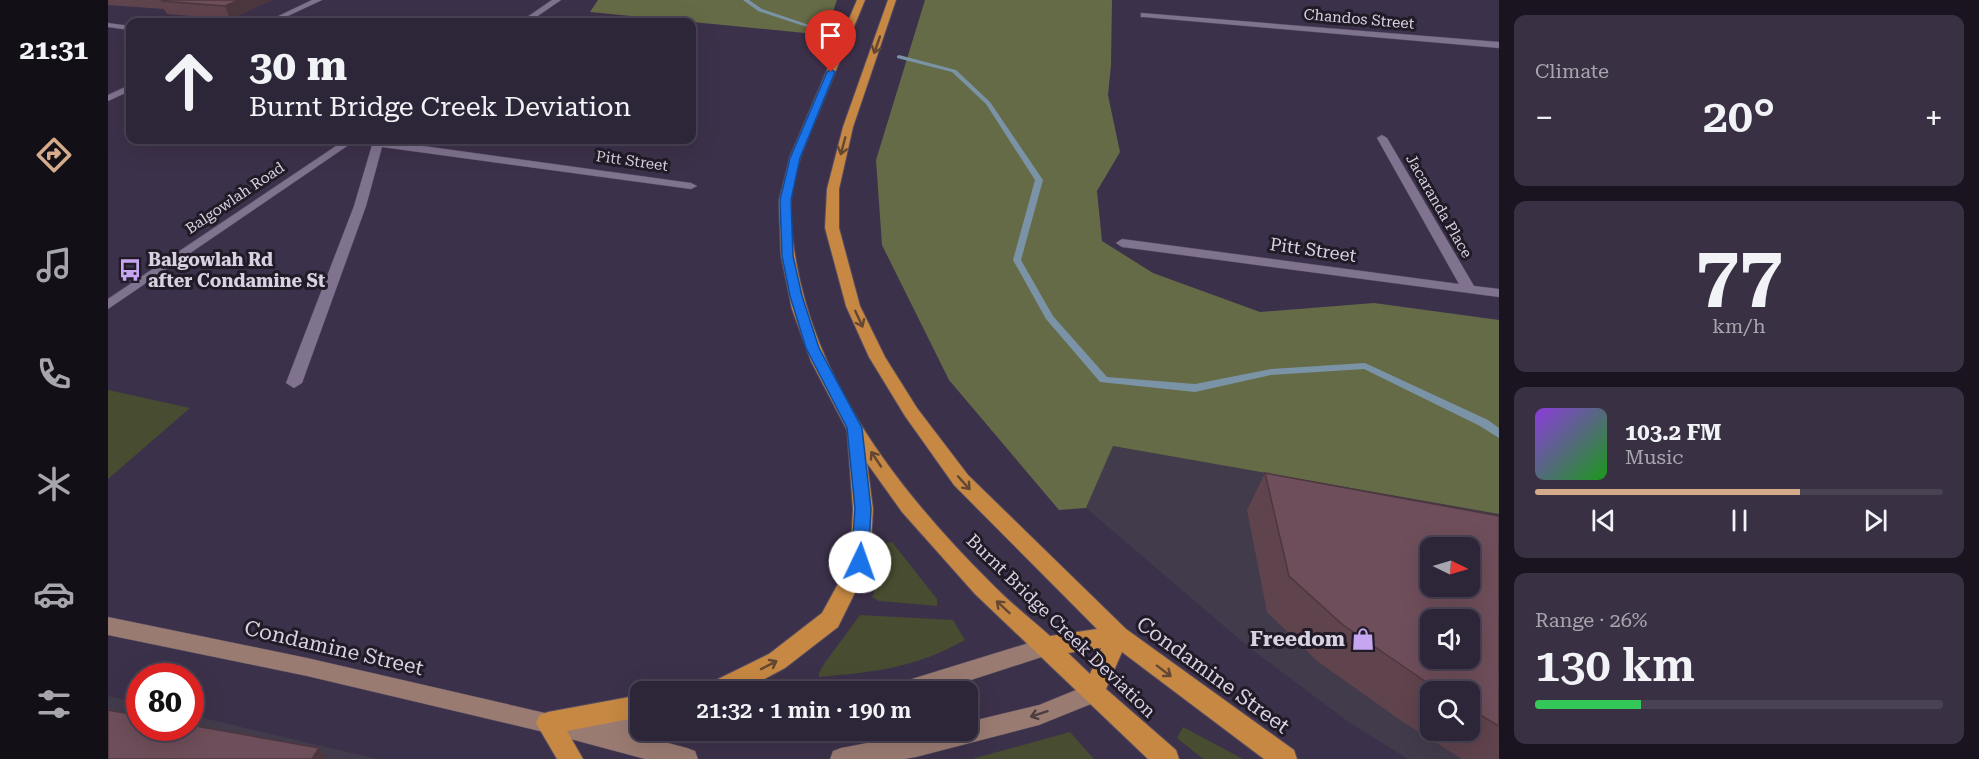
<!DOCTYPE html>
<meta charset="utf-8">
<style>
:root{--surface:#2d2538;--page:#393143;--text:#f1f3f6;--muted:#a7a5ae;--line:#484253;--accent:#d6ab8b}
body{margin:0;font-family:"Roboto Serif",serif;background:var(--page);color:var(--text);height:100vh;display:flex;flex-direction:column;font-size:22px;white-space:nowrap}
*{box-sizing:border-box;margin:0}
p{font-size:20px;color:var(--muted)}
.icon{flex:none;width:33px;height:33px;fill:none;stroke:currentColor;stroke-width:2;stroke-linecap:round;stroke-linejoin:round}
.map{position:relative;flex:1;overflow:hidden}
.sheet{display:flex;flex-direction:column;gap:15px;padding:15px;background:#19141f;width:480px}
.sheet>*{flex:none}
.top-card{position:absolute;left:18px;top:18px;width:570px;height:126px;border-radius:12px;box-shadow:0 6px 24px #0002,0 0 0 2px var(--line);background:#2d2538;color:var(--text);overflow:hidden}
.needle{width:39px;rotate:95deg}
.buttons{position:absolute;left:1312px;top:537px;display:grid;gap:12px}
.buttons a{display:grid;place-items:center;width:60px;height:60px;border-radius:12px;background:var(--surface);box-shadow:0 6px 24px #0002,0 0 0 2px var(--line);font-size:30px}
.speed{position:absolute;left:18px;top:663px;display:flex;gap:12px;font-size:30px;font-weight:700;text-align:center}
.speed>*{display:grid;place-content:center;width:78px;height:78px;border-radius:50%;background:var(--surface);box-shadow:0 6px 24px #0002,0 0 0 2px var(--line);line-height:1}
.speed .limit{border:9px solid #d22;background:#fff;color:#111}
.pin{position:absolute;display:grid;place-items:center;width:51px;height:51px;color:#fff;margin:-62px -26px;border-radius:50% 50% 50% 0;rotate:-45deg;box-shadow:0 0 6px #0007}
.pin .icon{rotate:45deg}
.me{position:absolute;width:66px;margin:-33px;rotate:3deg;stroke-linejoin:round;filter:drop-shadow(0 0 4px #0008)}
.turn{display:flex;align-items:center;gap:21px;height:126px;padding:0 24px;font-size:27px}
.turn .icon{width:78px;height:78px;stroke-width:2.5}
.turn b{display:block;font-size:42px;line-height:51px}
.big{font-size:45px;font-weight:600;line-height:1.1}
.sheet .card{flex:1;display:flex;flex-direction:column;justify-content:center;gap:9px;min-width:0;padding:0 21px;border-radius:12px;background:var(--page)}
.sheet .dial{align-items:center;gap:0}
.dial b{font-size:78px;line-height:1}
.song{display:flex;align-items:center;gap:18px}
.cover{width:72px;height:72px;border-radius:9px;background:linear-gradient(135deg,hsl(270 70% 55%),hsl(120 70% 35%))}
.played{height:6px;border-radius:3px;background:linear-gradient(90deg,var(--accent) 65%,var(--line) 65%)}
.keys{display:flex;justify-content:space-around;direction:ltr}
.heat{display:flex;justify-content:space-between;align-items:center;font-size:33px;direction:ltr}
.charge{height:9px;border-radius:4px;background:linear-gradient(90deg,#34c759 26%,var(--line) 0)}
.trip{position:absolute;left:522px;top:681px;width:348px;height:60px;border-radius:12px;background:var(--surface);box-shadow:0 6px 24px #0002,0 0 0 2px var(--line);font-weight:600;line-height:60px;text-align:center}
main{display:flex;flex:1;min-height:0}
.menu{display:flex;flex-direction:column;width:108px;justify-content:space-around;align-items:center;background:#120f16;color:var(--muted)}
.menu .icon{width:42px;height:42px}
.menu .active{color:var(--accent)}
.menu b{font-size:27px;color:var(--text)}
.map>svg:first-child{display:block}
.commercial{fill:#423b4b;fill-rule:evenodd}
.green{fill:#484c30}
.forest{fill:#666b47}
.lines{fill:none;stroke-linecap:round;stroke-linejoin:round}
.stream{fill:#7a93a6;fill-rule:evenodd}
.minor-casing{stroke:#564c61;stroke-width:1}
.tertiary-casing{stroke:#564c61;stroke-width:1}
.secondary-casing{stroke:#564c61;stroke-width:1}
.trunk-casing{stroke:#564c61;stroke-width:2}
.minor{fill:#7f738f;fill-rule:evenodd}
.tertiary{fill:#7f738f;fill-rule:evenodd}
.secondary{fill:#9a7b72;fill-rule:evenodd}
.trunk{fill:#c68842;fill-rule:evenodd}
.wall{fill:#5f434d;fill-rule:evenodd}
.shaded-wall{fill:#4d373f}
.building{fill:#6e4e5a;stroke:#4d373f;stroke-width:1.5;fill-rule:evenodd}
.oneway{stroke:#634732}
.oneway2{stroke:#4b3d41}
.route{fill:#1a73e8;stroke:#114b97;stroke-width:1.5}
.labels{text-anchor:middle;stroke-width:6;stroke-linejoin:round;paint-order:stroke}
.far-street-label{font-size:15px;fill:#d8d1e1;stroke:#211b27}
.street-label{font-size:18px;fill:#d8d1e1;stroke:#211b27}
.poi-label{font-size:18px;font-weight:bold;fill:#d8d1e1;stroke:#211b27;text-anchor:start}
.near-poi-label{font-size:21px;font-weight:bold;fill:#d8d1e1;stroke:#211b27;text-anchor:end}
.near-street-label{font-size:21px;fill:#d8d1e1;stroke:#211b27}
</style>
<main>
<nav class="menu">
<b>21:31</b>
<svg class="icon active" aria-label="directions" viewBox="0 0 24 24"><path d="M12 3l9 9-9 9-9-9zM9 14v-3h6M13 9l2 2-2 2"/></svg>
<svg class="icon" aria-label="music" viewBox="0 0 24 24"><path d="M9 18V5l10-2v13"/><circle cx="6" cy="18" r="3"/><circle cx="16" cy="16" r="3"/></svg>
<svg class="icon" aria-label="phone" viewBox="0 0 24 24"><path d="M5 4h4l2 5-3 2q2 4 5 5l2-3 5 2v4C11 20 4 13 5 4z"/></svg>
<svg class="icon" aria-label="climate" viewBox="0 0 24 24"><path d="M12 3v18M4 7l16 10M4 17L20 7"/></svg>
<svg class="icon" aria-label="car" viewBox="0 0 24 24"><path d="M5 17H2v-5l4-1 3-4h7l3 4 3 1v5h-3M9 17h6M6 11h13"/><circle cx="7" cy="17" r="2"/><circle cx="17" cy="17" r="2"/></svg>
<svg class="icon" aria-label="filters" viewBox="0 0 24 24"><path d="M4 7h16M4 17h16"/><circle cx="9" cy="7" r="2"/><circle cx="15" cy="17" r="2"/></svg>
</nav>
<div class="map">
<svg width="1391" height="759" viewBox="0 0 1391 759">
<rect width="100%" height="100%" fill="#3c314a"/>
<path class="commercial" d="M1005,446l386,68v245h-91l-58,-36 -104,-78 -160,-137zM1323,548h39v38h-39zM1323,620h39v38h-39zM1323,692h39v38h-39z
M0,696l31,7 1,25h50l1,-13 186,44h-269z"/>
<path class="green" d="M0,390l82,18 -82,71z
M784,542l45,57v7l-58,-5 -7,-4c8,-19 16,-34 12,-54z
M752,615l93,5 12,20c-51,28 -89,32 -146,37v-4l5,-9z
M1075,727l60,32h-40l-26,-21z
M962,732l24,27h-122z"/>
<path class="forest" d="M490,0h239l-12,35 -235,-23z
M817,0h187l-1,65 -3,30 12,57 -23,39 5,50 51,32 107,39 114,-9 125,17v194l-386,-68 -27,62 -27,2 -110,-130 -67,-135 -6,-85z"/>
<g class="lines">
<path class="stream" d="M635,0h6l13,9 56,19 -5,1 -55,-18z
M791,55l57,15 34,32 53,78 -22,80 32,56 54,61 88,7 76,-15 94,-6 123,57 11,8v10l-19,-12 -116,-57 -93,6 -76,17 -95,-10 -54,-63 -33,-59 22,-80 -49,-76 -34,-32 -55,-14v-2z"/>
<g class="minor-casing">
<path id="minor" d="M204,0h10l-47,22h-9z
M1033,13l358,29v6l-355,-31h-3z
M22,85v6l-22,10v-6z
M1274,135l5,3 87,148 25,3v8l-377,-50 -6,-4 6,-4 337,45 -82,-146z
M242,140h30l311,43 6,3 -6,3 -309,-42 -16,59 -64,177 -8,5 -8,-5 68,-177 18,-61z"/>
</g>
<g class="tertiary-casing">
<path id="tertiary" d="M444,0h9l-32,22h-9z
M0,23l22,3v4l-22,-3z
M237,140h11l-248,169v-10z"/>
</g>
<g class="secondary-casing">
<path id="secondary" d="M0,617l199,41 273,63 2,-5 8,-3h50v17h7l-17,3 57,15 8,3 3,8h-53l-97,-26 -241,-57 -199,-41z
M937,638l7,3 3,6 -3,6 -7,3 -111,36h-42l3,-7 7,-3z
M985,683l8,3 3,7 -3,7 -62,25 -123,32 -12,2h-74l3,-8 8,-3 94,-18h33v-8l71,-17z"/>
</g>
<g class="trunk-casing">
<path id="trunk" d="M749,0h8c-15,36 -30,73 -45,109 -11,27 -24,54 -28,82 -4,29 2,62 8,90 27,118 106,217 189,300 19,20 41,37 61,55l47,-7 -143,-144 -49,-69 -36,-59 -23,-51 -21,-78 2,-39 16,-62 45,-127h8l-43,127 -14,62v39l21,78 25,51 32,51 51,67 158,154 168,121 3,9h-33l-142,-107 -16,37 70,61 3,9h-31l-173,-165 -73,-82 -35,-49 6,46 -3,53 -32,65 -53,41 -45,24h-35l3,-8 61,-30 53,-41 28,-51 3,-53 -6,-79 -36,-69 -19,-52 -11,-54 -2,-54 11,-44zM993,648l-11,26 -22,-21z
M532,695v22l-73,14 16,28h-26l-21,-36 4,-8 8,-3z"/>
</g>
<use href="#minor" class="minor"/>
<use href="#tertiary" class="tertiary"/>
<use href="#secondary" class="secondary"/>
<use href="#trunk" class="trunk"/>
</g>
<path class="wall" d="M0,0h164l-42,19 -63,-5 -3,-5 -56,-4z
M1157,473l234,43v243h-37l-59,-37 -86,-61 -50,-49 -20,-102zM1323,692h39v38h-39z"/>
<path class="shaded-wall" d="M131,0h33l-42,19 -5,-13z
M211,748l9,11h-16z"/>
<path class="building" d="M56,0h75l-14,6 -64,-5z
M1157,473l234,43v210l-29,-17v-17h-29l-6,-4 -92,-63 -54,-49zM1323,548h39v38h-39zM1323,620h39v38h-39z
M0,710l32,6v12h50v-3l129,23 -7,11h-204z"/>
<defs><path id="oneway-shaft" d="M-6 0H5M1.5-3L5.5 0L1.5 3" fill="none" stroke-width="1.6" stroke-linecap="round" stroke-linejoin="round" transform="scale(1.5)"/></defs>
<g class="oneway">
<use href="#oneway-shaft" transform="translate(769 45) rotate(109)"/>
<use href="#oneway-shaft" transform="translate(735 146) rotate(105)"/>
<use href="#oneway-shaft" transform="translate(751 319) rotate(65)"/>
<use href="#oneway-shaft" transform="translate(768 459) rotate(-124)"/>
<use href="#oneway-shaft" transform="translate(856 483) rotate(48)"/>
<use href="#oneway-shaft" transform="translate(895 607) rotate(-137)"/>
<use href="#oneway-shaft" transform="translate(661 665) rotate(-27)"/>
<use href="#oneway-shaft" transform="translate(1056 671) rotate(37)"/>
</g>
<use class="oneway2" href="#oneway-shaft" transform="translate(931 714) rotate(162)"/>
<path class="route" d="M723,69l4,3 -35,86 -9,42 2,56 9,40 17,52 43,80 9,81 -3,53 -2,5 -6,2 -6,-2 -3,-5 4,-53 -8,-81 -41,-80 -16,-52 -8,-40 -2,-56 10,-42 37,-86z"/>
<defs>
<g id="bus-bare" transform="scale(1.8)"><path d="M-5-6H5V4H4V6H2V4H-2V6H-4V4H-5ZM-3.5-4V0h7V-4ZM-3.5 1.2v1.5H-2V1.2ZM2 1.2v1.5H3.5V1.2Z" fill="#c6a6f0" stroke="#211b27" stroke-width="2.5" paint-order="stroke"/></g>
<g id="shop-bare" transform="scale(1.8)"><path d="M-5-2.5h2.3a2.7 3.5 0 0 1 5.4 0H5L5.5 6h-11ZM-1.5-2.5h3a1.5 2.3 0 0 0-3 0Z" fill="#c6a6f0" stroke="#211b27" stroke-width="2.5" paint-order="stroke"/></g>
</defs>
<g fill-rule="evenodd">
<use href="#bus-bare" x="22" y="270"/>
<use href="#shop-bare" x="1255" y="639"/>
</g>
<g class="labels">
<g class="far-street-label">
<text transform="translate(1251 19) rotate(5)" y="5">Chandos Street</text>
<text transform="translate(524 161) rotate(8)" y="5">Pitt Street</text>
<text transform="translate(127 198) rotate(-34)" y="5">Balgowlah Road</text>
<text transform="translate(1331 206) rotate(60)" y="5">Jacaranda Place</text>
</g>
<g class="street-label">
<text transform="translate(1205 250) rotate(8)" y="6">Pitt Street</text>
<text transform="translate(953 626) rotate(44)" y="6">Burnt Bridge Creek Deviation</text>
</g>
<g class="poi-label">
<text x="40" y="266">Balgowlah Rd<tspan x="40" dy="21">after Condamine St</tspan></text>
</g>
<g class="near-poi-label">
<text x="1237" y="646">Freedom</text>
</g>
<g class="near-street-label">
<text transform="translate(226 648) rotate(13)" y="7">Condamine Street</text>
<text transform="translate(1105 675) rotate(36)" y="7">Condamine Street</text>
</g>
</g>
</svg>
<div class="buttons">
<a><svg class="needle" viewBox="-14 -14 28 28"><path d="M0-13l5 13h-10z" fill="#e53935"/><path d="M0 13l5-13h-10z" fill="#a7a5ae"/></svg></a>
<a><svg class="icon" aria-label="sound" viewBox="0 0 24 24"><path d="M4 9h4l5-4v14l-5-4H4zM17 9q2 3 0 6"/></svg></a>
<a><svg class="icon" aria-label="search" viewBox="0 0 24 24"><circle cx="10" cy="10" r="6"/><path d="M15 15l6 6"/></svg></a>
</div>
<div class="speed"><div class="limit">80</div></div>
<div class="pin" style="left:723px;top:72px;background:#d93025"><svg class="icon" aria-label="arrive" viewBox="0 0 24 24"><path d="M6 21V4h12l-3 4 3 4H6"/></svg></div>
<svg class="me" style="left:752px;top:562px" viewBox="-20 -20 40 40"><circle r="19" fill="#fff"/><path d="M0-13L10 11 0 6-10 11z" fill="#1a73e8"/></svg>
<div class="trip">21:32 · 1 min · 190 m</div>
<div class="top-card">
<div class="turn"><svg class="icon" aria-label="ahead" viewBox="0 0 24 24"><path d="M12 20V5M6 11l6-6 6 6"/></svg><div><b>30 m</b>Burnt Bridge Creek Deviation</div></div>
</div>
</div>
<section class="sheet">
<div class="card"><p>Climate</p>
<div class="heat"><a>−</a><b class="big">20°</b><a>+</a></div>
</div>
<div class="card dial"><b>77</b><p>km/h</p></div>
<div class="card">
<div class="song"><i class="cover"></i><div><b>103.2 FM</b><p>Music</p></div></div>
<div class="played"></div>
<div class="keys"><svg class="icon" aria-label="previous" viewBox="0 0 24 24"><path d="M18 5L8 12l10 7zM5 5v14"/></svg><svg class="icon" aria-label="pause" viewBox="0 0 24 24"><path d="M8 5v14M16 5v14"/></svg><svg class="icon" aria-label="next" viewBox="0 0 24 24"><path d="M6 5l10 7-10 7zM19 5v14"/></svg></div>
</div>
<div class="card"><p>Range · 26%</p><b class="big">130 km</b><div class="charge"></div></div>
</section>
</main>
